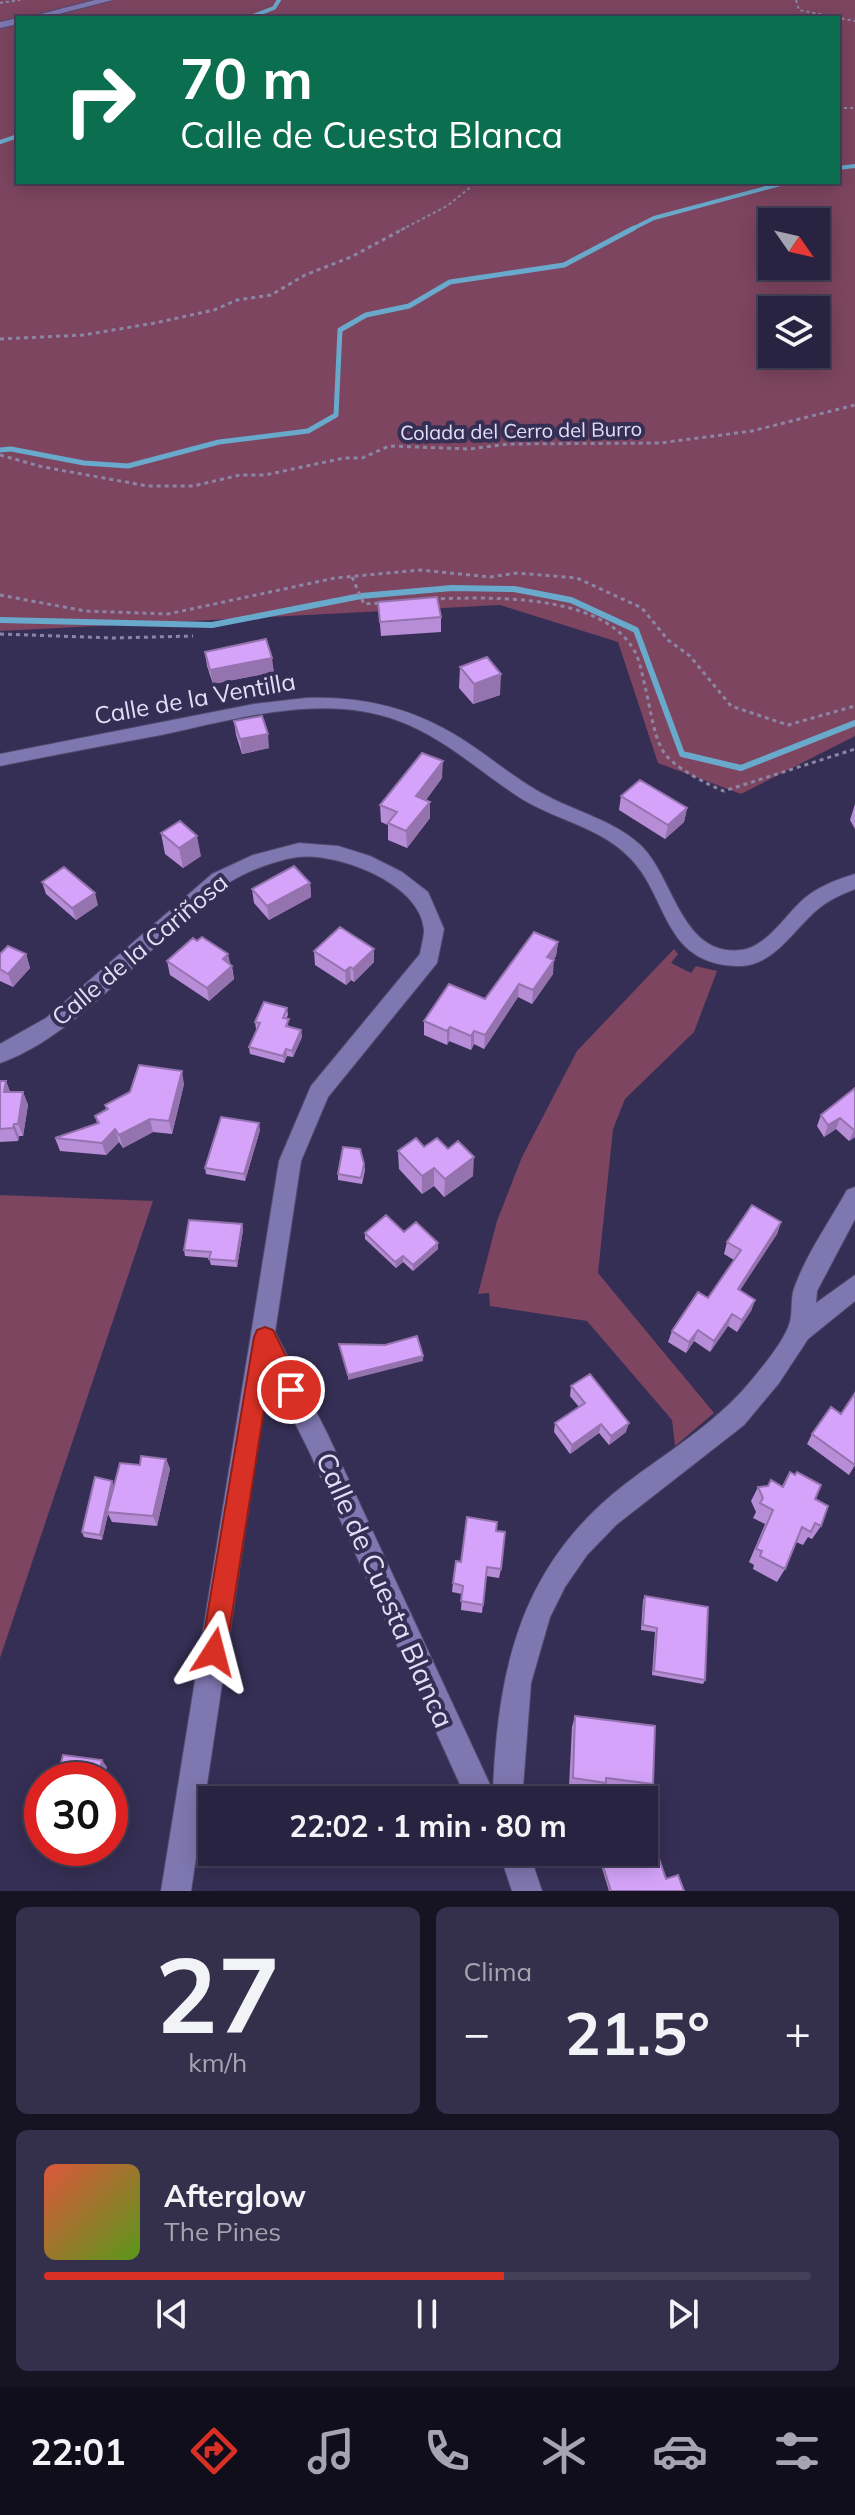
<!DOCTYPE html>
<html lang="es">
<meta charset="utf-8">
<style>
:root{--surface:#282340;--page:#342f4b;--text:#f1f3f6;--muted:#a5a4b1;--line:#444059;--accent:#d93025}
body{margin:0;font-family:Mulish,sans-serif;background:var(--page);color:var(--text);height:100vh;display:flex;flex-direction:column;font-size:30px;white-space:nowrap}
*{box-sizing:border-box;margin:0}
p{font-size:26px;color:var(--muted)}
.icon{flex:none;width:44px;height:44px;fill:none;stroke:currentColor;stroke-width:2;stroke-linecap:round;stroke-linejoin:round}
.map{position:relative;height:1891px;overflow:hidden}
.side{display:flex;flex-direction:column;gap:16px;padding:16px;background:#161323;flex:1}
.side>*{flex:none}
.banner{position:absolute;left:16px;top:16px;width:824px;height:168px;border-radius:0px;box-shadow:0 4px 20px #0003,0 0 0 2px var(--line);background:#0b6e4f;color:#fff;overflow:hidden}
.needle{width:52px;rotate:124deg}
.tools{position:absolute;left:758px;top:208px;display:grid;gap:16px}
.tools a{display:grid;place-items:center;width:72px;height:72px;border-radius:0px;background:var(--surface);box-shadow:0 4px 20px #0003,0 0 0 2px var(--line);font-size:40px}
.speed{position:absolute;left:24px;top:1762px;display:flex;gap:16px;font-size:40px;font-weight:700;text-align:center}
.speed>*{display:grid;place-content:center;width:104px;height:104px;border-radius:50%;background:var(--surface);box-shadow:0 4px 20px #0003,0 0 0 2px var(--line);line-height:1}
.speed .limit{border:12px solid #d22;background:#fff;color:#111}
.pin{position:absolute;display:grid;place-items:center;width:68px;height:68px;color:#fff;margin:-34px;border:4px solid #fff;border-radius:50%;box-shadow:0 2px 8px #0007}
.me{position:absolute;width:88px;margin:-44px;rotate:9deg;stroke-linejoin:round;filter:drop-shadow(0 0 6px #0008)}
.turn{display:flex;align-items:center;gap:28px;height:168px;padding:0 32px;font-size:36px}
.turn .icon{width:104px;height:104px;stroke-width:2.5}
.turn b{display:block;font-size:56px;line-height:68px}
.big{font-size:60px;font-weight:700;line-height:1.1}
.side .card{flex:1;display:flex;flex-direction:column;justify-content:center;gap:12px;min-width:0;padding:0 28px;border-radius:12px;background:var(--page)}
.side .dial{align-items:center;gap:0}
.dial b{font-size:104px;line-height:1}
.song{display:flex;align-items:center;gap:24px}
.cover{width:96px;height:96px;border-radius:12px;background:linear-gradient(135deg,hsl(10 70% 55%),hsl(90 70% 35%))}
.played{height:8px;border-radius:4px;background:linear-gradient(90deg,var(--accent) 60%,var(--line) 60%)}
.keys{display:flex;justify-content:space-around;direction:ltr}
.heat{display:flex;justify-content:space-between;align-items:center;font-size:44px;direction:ltr}
.side .tiles{flex:1;display:grid;gap:16px;grid-template-columns:1fr 1fr}
.card:last-child{grid-column:span 2}
.trip{position:absolute;left:198px;top:1786px;width:460px;height:80px;border-radius:0px;background:var(--surface);box-shadow:0 4px 20px #0003,0 0 0 2px var(--line);font-weight:700;line-height:80px;text-align:center}
.dock{display:flex;height:128px;justify-content:space-around;align-items:center;background:#100e1a;color:var(--muted)}
.dock .icon{width:56px;height:56px}
.dock .active{color:var(--accent)}
.dock b{font-size:36px;color:var(--text)}
.map>svg:first-child{display:block}
.green{fill:#7d4560;fill-rule:evenodd}
.lines{fill:none;stroke-linecap:round;stroke-linejoin:round}
.stream-far2{stroke:#69a9cb;stroke-width:4}
.stream-far1{stroke:#69a9cb;stroke-width:5}
.stream{stroke:#69a9cb;stroke-width:6}
.minor-casing{stroke:#514b6f;stroke-width:2}
.path-far1{stroke:#8b86a5;stroke-width:2;stroke-dasharray:3 3;stroke-linecap:butt}
.path{stroke:#8b86a5;stroke-width:3;stroke-dasharray:4 4;stroke-linecap:butt}
.minor{fill:#7f77b0;fill-rule:evenodd}
.wall{fill:#b78dd7}
.shaded-wall{fill:#9573af}
.building{fill:#d5a4fa;stroke:#9573af;stroke-width:2}
.route{fill:#d93025;stroke:#8d1f18;stroke-width:2}
.labels{text-anchor:middle;stroke-width:8;stroke-linejoin:round;paint-order:stroke}
.far-street-label{font-size:20px;fill:#e1def6;stroke:#362f55}
.street-label{font-size:24px;fill:#e1def6;stroke:#362f55}
.near-street-label{font-size:28px;fill:#e1def6;stroke:#362f55}
</style>
<div class="map">
<svg width="855" height="1891" viewBox="0 0 855 1891">
<rect width="100%" height="100%" fill="#362f55"/>
<path class="green" d="M0,0h855v736l-114,58 -83,-31 -40,-121 -118,-37 -500,26zM18,18h820v164h-820zM772,222h44v44h-44zM772,310h44v44h-44z
M674,949l4,5 -7,9 20,10 5,-7 21,5 -23,61 -69,67 -12,30 -15,144 116,140 -39,33 -3,-26 -85,-99 -97,-15 -1,-13 -11,1 19,-73 25,-64 55,-106z
M0,1195l153,6 -153,457z"/>
<g class="lines">
<path class="stream-far2" d="M248,18l26,-10 5,-8
M0,142l18,-6
M838,168l17,-2
M630,230l24,-12 134,-36"/>
<path class="stream-far1" d="M0,450l11,-1 73,14 44,3 91,-24 89,-11 28,-16 4,-85 26,-15 43,-9 41,-24 114,-17 70,-37"/>
<path class="stream" d="M0,620l212,5 149,-29 91,-8 62,1 57,11 65,30 46,124 59,14 114,-45"/>
<g class="minor-casing">
<path id="minor" d="M95,0h18l-70,18h-18z
M18,18v6l-18,4v-6z
M306,698c61,-2 114,12 165,47 25,17 49,37 76,51 30,16 65,24 91,47 36,30 41,114 103,107 27,-3 45,-37 65,-53 14,-11 32,-18 49,-23v15c-13,5 -26,11 -37,20 -25,21 -45,59 -82,57 -75,-3 -67,-71 -108,-110 -29,-29 -72,-36 -106,-57 -41,-26 -77,-61 -123,-78 -75,-29 -163,-2 -238,14 -54,10 -108,20 -161,31v-12l254,-50z
M299,843l39,3 32,10 32,16 26,20 16,37 -7,34 -109,134 -27,64 -26,171 52,101 166,358c5,-124 28,-226 131,-306 43,-33 90,-60 126,-103 13,-16 34,-40 40,-60 3,-12 0,-25 5,-36 12,-33 35,-65 52,-96l8,-3v32l-38,72 -1,12 39,-28v26l-47,38 -29,44 -35,42 -128,100 -29,30 -22,32 -15,30 -19,66 -9,117h-55l-158,-349 -40,-80 -78,520h-30l118,-730 32,-75 109,-132c1,-7 4,-16 4,-24 -3,-47 -87,-78 -127,-73 -23,4 -54,15 -73,29 -68,51 -145,150 -224,177v-19l46,-26 166,-144 41,-19z
M499,1852h30l13,39h-30z"/>
</g>
<path class="path-far1" d="M796,0l3,10 56,11
M0,3l20,-3
M838,108h17
M401,230l46,-24 30,-24"/>
<path class="path" d="M0,339l83,-4 72,-12 59,-13 23,-10 34,-5 34,-20 46,-18 54,-29
M0,455l43,12 105,19h45l47,-11h25l79,-17h18l27,-12 81,3 38,-5 152,-1 92,-12 103,-26
M352,577l12,27 17,-1
M0,595l85,16 83,3 167,-36 85,-8 70,7 27,-4 60,5 65,30 26,32 22,16 41,50 57,19 67,-19
M433,599c57,-2 168,-6 201,51 6,10 8,25 11,36 5,20 8,48 18,65 8,15 45,34 61,40l131,-42
M0,634l114,4 79,-2"/>
<use href="#minor" class="minor"/>
</g>
<path class="wall" d="M378,602l63,15v15l-60,4z
M205,652l69,20 -61,12 -6,-18z
M460,667l40,28 -27,9 -14,-16z
M234,721l35,27 -27,6 -6,-19z
M442,778l-16,22 4,2v16l-23,30 -19,-8v-15l-7,-3 -1,-17z
M621,796l66,12 -3,14 -19,17 -46,-29z
M855,804v25l-5,-9z
M161,833l40,23 -18,12 -18,-14z
M42,882l56,23 -22,15 -30,-26z
M310,883l1,14 -42,23 -15,-17 -2,-14z
M558,942l-2,14 -3,4v14l-21,30 -14,-7 -34,52 -10,-5 -3,6 -22,-9 -2,4 -23,-10v-14l61,-22z
M314,951l60,11 -20,20 -3,-2 -5,5 -31,-20z
M0,954h26l4,14 -17,19 -13,-6z
M167,961l63,3 2,2 2,13 -25,22 -39,-26z
M287,1008l1,7 -2,4 3,8 12,3 1,7 -9,20 -6,-1 -3,7 -34,-9 -1,-7 8,-18h-1l-1,-7z
M0,1081h6l4,11h13l5,13 -5,31h-4l-1,5 -18,1z
M184,1084l-12,50 -19,-2 -30,16 -4,-6 -13,13 -46,-4 -5,-13 42,-15 -2,-7 11,-7 -1,-4z
M855,1088v49l-6,4 -13,-12 -12,8 -7,-11 4,-11z
M260,1130l-15,51 -39,-7 -1,-6z
M424,1147l49,29 -29,21 -10,-11 -12,8 -23,-25 -1,-18z
M364,1164l1,6 -3,14 -24,-4v-6z
M781,1222l-4,12 -37,56 15,10 -4,11 -14,21 -9,-6 -18,26 -16,-11 -8,12 -18,-11 4,-11 36,-33 26,-38 -10,-6 3,-12z
M242,1224l1,6 -6,37 -26,-2 -2,-7 -24,-2 -1,-6z
M404,1232l34,11v6l-25,22 -10,-9 -7,6 -31,-29v-6z
M571,1386l55,46 -17,13 -10,-12 -29,21 -16,-22 1,-9 24,-16 -9,-11z
M841,1414l14,51 -6,10 -42,-31 5,-10z
M166,1459l4,10 -13,57 -45,-4 -4,-8 -6,26 -18,-3 -2,-5 32,-45 26,-22z
M790,1472l25,27 6,27 -9,13 -4,-2 -5,8 -7,-3 -11,27 -8,13 -24,-13 1,-4 -5,-3 16,-38 -12,-6 3,-6 -5,-11 7,-14 9,-1 4,-6 11,6z
M496,1531l5,38 -2,9 -13,-2 -4,37 -21,-3 1,-16 -10,-2 1,-9 8,-21z
M645,1596l60,84 -2,4 -51,-9 3,-43 -14,-2 2,-30z
M575,1716l78,68 -5,9 -44,-6 -3,5 -32,-5 3,-60z
M602,1863l64,16 18,12h-75l-8,-26z"/>
<path class="shaded-wall" d="M272,658l2,14 -61,12 -3,-14z
M501,674l-1,21 -27,9 1,-20z
M268,734l1,14 -27,6 -2,-15z
M443,761l-1,17 -26,35v-17z
M430,802v16l-23,30 -1,-17z
M687,808l-3,14 -19,17 3,-14z
M197,836l4,20 -18,12 -4,-20z
M310,883l1,14 -42,23 -2,-14z
M95,893l3,12 -22,15 -4,-12z
M558,942l-2,14 -10,15 1,-14z
M374,949v13l-20,20 -1,-13z
M26,954l4,14 -17,19 -5,-13z
M228,954l6,25 -25,22 -2,-13 16,-29z
M554,960l-1,14 -21,30 1,-14z
M350,967l1,13 -5,5 -1,-14z
M519,984l-1,13 -34,52 1,-14z
M450,1027l-1,14 -2,4v-14z
M301,1030l1,7 -9,20 -1,-6z
M474,1031v13l-3,6v-14z
M286,1049l1,7 -3,7 -1,-7z
M182,1071l2,13 -12,50 -3,-13z
M6,1081l5,13 -7,-2z
M23,1092l5,13 -5,31 -5,-12z
M840,1118l-4,11 -12,8 4,-12z
M150,1119l3,13 -30,16 -4,-13z
M259,1123l1,7 -15,51 -1,-7z
M14,1124l5,12 -1,5 -5,-13z
M115,1129l4,13 -13,13 -4,-12z
M855,1129v8l-6,4 5,-11z
M474,1157l-1,19 -29,21 1,-18z
M434,1168v18l-12,8v-18z
M781,1222l-4,12 -44,67 5,-12z
M242,1224l1,6 -6,37 -1,-6z
M438,1243v6l-25,22v-6z
M403,1256v6l-7,6 -1,-6z
M755,1300l-4,11 -14,21 5,-12z
M732,1314l-4,12 -18,26 4,-11z
M698,1330l-4,11 -8,12 3,-11z
M423,1356v5l-75,19v-5z
M629,1423l-3,9 -17,13 2,-9z
M601,1424l-2,9 -29,21 2,-9z
M166,1459l4,10 -13,57 -4,-10z
M112,1481l2,5 -12,54 -2,-5z
M102,1760l5,7 -3,13h-6z
M118,1783l5,6 -13,56v-29z"/>
<path class="building" d="M437,597l4,20 -61,5 -2,-20z
M266,639l6,19 -62,12 -5,-18z
M487,657l14,17 -27,10 -14,-17z
M262,716l6,18 -28,5 -6,-18z
M422,753l21,8 -27,35 14,6 -24,29 -18,-8 9,-11 -17,-7z
M640,780l47,28 -19,17 -47,-29z
M180,821l17,15 -18,12 -18,-15z
M294,866l16,17 -43,23 -15,-17z
M64,867l31,26 -23,15 -30,-26z
M340,927l34,22 -21,20 -3,-2 -5,4 -31,-20z
M534,932l24,10 -11,15 7,3 -21,30 -14,-6 -34,51 -11,-4 -3,5 -21,-9 -3,4 -23,-10 25,-37 36,15z
M202,937l26,17 -5,5 9,7 -25,22 -40,-27 26,-23 4,3z
M8,946l18,8 -18,20 -8,-5v-15z
M264,1002l23,6 -4,10 6,1 -3,7 15,4 -9,21 -6,-2 -3,7 -34,-9 11,-24 -5,-1z
M139,1065l43,6 -13,50 -19,-2 -31,16 -4,-6 -13,14 -47,-5 44,-15 -4,-7 13,-7 -3,-4 25,-13z
M0,1081h6l-2,11h19l-5,32h-4l-1,4 -13,1z
M855,1088v41l-1,1 -14,-12 -12,7 -7,-10z
M221,1117l38,6 -15,51 -39,-6z
M416,1138l8,9 13,-9 11,11 10,-8 16,16 -29,22 -11,-11 -12,8 -24,-25z
M343,1147l17,2 4,15 -3,14 -23,-4z
M752,1205l29,17 -43,67 17,11 -13,20 -10,-6 -18,27 -16,-11 -9,12 -17,-11 26,-39 10,6 33,-48 -14,-8z
M386,1215l18,17 12,-10 22,21 -25,22 -10,-9 -8,6 -30,-29z
M189,1220l53,4 -6,37 -27,-2 2,-7 -27,-2z
M417,1336l6,20 -75,19 -9,-31 46,1z
M590,1374l39,49 -18,13 -10,-12 -29,21 -17,-22 30,-20 -14,-17z
M855,1393v72l-43,-31 19,-27 10,7z
M141,1456l25,3 -13,57 -46,-4 13,-49 20,2z
M790,1472l5,3 2,-3 24,13 -6,14 13,7 -7,20 -6,-3 -4,9 -9,-5 -17,42 -25,-13 2,-5 -6,-2 17,-39 -13,-7 3,-5 -5,-11 10,-1 3,-6 12,7z
M95,1477l17,4 -12,54 -18,-3z
M467,1517l30,5 -1,9 9,1 -4,37 -14,-2 -4,38 -22,-4 2,-15 -10,-3 3,-22 5,1z
M645,1596l63,11 -3,73 -51,-9 3,-43 -14,-3z
M575,1716l80,10 -2,58 -47,-6v5l-33,-5z
M63,1755l39,5 -4,20h-41z
M110,1782l8,1 -8,33z
M654,1844l12,35 12,-4 6,16h-73l-9,-28 29,-11h13v-5z"/>
<path class="route" d="M265,1327l8,3 30,60 -4,7 -8,3 -8,-3 -13,-26 -44,281 -3,9 -9,4 -9,-4 -4,-9 53,-315 3,-7z"/>
<g class="labels">
<g class="far-street-label">
<text transform="translate(521 431) rotate(-1)" y="7">Colada del Cerro del Burro</text>
</g>
<g class="street-label">
<text transform="translate(195 699) rotate(-10)" y="8">Calle de la Ventilla</text>
<text transform="translate(140 950) rotate(-40)" y="8">Calle de la Cariñosa</text>
</g>
<g class="near-street-label">
<text transform="translate(385 1590) rotate(66)" y="10">Calle de Cuesta Blanca</text>
</g>
</g>
</svg>
<div class="tools">
<a><svg class="needle" viewBox="-14 -14 28 28"><path d="M0-13l5 13h-10z" fill="#e53935"/><path d="M0 13l5-13h-10z" fill="#a5a4b1"/></svg></a>
<a><svg class="icon" aria-label="layers" viewBox="0 0 24 24"><path d="M12 4l9 5-9 5-9-5zM3 14l9 5 9-5"/></svg></a>
</div>
<div class="speed"><div class="limit">30</div></div>
<div class="pin" style="left:291px;top:1390px;background:#d93025"><svg class="icon" aria-label="arrive" viewBox="0 0 24 24"><path d="M6 21V4h12l-3 4 3 4H6"/></svg></div>
<svg class="me" style="left:214px;top:1652px" viewBox="-20 -20 40 40"><path d="M0-17L14 15 0 8-14 15z" fill="#d93025" stroke="#fff" stroke-width="4"/></svg>
<div class="trip">22:02 · 1 min · 80 m</div>
<div class="banner">
<div class="turn"><svg class="icon" aria-label="right" viewBox="0 0 24 24"><path d="M7 20v-9h11M14 6l5 5-5 5"/></svg><div><b>70 m</b>Calle de Cuesta Blanca</div></div>
</div>
</div>
<section class="side">
<div class="tiles">
<div class="card dial"><b>27</b><p>km/h</p></div>
<div class="card"><p>Clima</p>
<div class="heat"><a>−</a><b class="big">21.5°</b><a>+</a></div>
</div>
<div class="card">
<div class="song"><i class="cover"></i><div><b>Afterglow</b><p>The Pines</p></div></div>
<div class="played"></div>
<div class="keys"><svg class="icon" aria-label="previous" viewBox="0 0 24 24"><path d="M18 5L8 12l10 7zM5 5v14"/></svg><svg class="icon" aria-label="pause" viewBox="0 0 24 24"><path d="M8 5v14M16 5v14"/></svg><svg class="icon" aria-label="next" viewBox="0 0 24 24"><path d="M6 5l10 7-10 7zM19 5v14"/></svg></div>
</div>
</div>
</section>
<nav class="dock">
<b>22:01</b>
<svg class="icon active" aria-label="directions" viewBox="0 0 24 24"><path d="M12 3l9 9-9 9-9-9zM9 14v-3h6M13 9l2 2-2 2"/></svg>
<svg class="icon" aria-label="music" viewBox="0 0 24 24"><path d="M9 18V5l10-2v13"/><circle cx="6" cy="18" r="3"/><circle cx="16" cy="16" r="3"/></svg>
<svg class="icon" aria-label="phone" viewBox="0 0 24 24"><path d="M5 4h4l2 5-3 2q2 4 5 5l2-3 5 2v4C11 20 4 13 5 4z"/></svg>
<svg class="icon" aria-label="climate" viewBox="0 0 24 24"><path d="M12 3v18M4 7l16 10M4 17L20 7"/></svg>
<svg class="icon" aria-label="car" viewBox="0 0 24 24"><path d="M5 17H2v-5l4-1 3-4h7l3 4 3 1v5h-3M9 17h6M6 11h13"/><circle cx="7" cy="17" r="2"/><circle cx="17" cy="17" r="2"/></svg>
<svg class="icon" aria-label="filters" viewBox="0 0 24 24"><path d="M4 7h16M4 17h16"/><circle cx="9" cy="7" r="2"/><circle cx="15" cy="17" r="2"/></svg>
</nav>
